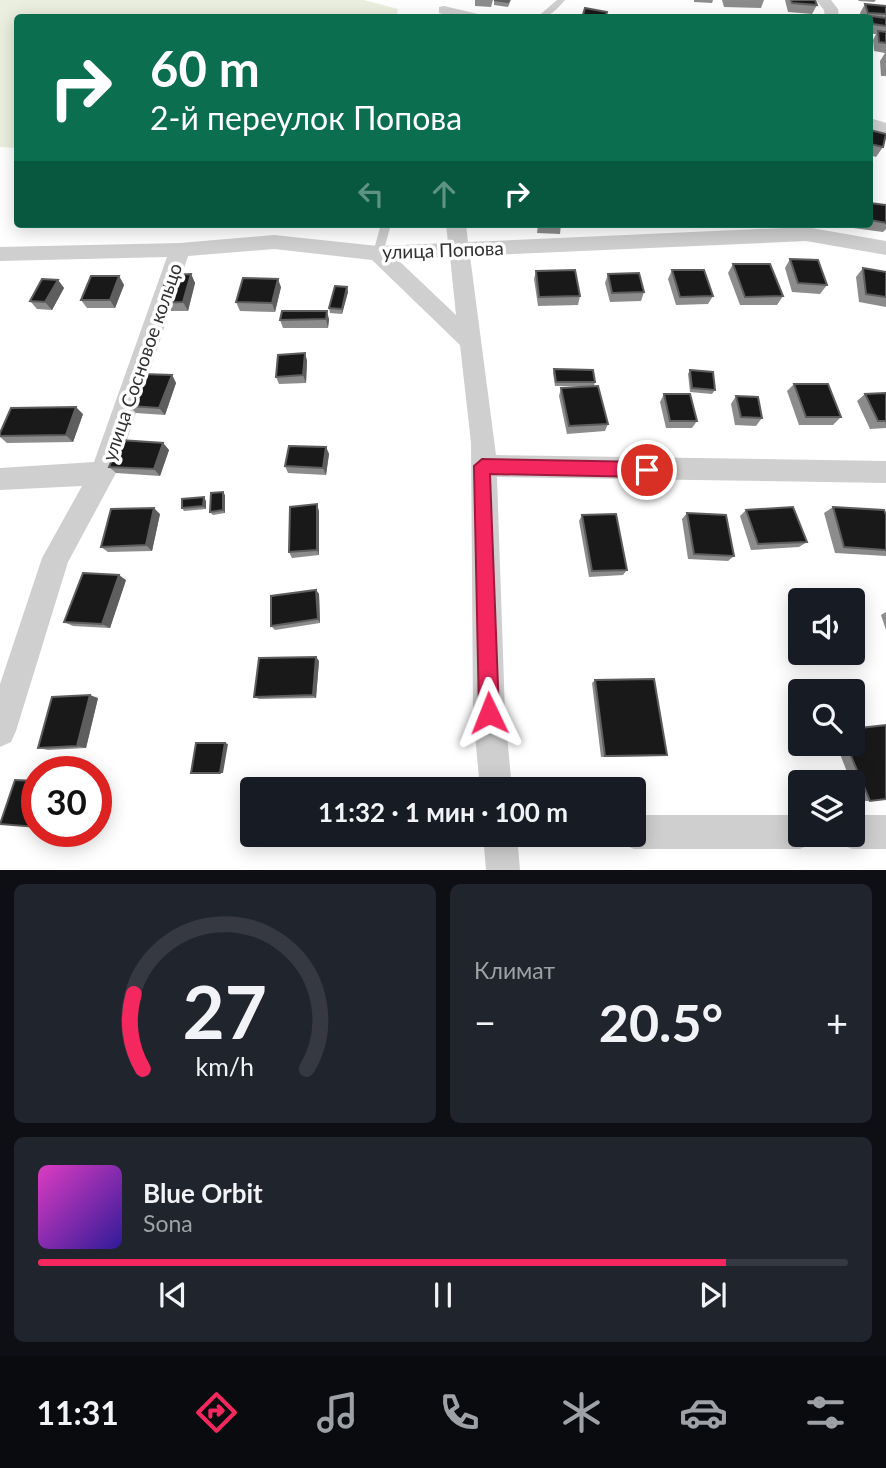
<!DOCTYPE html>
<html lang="ru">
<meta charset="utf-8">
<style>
:root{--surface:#171b24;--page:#20242c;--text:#f1f3f6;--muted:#9ea1a6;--line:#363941;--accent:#f4285f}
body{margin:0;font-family:Lato,sans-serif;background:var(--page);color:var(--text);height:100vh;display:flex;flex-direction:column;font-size:26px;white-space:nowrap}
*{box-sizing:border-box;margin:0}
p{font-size:23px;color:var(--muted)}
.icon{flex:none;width:38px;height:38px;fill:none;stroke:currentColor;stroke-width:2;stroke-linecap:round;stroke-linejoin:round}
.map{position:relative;height:870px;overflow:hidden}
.side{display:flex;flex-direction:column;gap:14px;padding:14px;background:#0d0f14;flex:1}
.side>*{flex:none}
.top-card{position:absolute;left:14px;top:14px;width:859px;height:214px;border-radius:7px;box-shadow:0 4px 18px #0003;background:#0b6e4f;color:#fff;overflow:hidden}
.buttons{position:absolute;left:788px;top:588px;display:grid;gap:14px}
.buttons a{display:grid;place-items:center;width:77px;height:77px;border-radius:7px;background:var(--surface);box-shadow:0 4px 18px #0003;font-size:35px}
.speed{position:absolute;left:21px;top:756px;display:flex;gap:14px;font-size:35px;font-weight:700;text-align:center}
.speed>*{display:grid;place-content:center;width:91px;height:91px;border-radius:50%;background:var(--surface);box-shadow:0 4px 18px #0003;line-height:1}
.speed .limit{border:10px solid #d22;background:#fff;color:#111}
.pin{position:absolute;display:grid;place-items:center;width:60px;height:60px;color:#fff;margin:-30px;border:4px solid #fff;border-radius:50%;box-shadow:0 2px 7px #0007}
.me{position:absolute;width:77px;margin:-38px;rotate:358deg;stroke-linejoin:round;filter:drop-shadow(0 0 5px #0008)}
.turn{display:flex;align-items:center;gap:24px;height:147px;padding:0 21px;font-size:32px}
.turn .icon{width:91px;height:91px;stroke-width:2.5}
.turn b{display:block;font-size:49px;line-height:60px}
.lanes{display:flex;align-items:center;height:66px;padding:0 21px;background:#0003;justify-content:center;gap:35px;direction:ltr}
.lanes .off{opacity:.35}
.big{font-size:52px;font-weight:700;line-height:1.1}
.side .tile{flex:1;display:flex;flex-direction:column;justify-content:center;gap:10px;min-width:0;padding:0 24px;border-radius:10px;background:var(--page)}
.side .dial{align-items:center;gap:0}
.dial svg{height:182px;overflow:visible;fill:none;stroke:var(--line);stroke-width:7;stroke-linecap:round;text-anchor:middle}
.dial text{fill:var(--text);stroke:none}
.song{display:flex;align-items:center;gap:21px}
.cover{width:84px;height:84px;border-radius:10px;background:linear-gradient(135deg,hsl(310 70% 55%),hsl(250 70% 35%))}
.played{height:7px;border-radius:4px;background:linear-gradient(90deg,var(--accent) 85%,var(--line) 85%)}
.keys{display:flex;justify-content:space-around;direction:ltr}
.heat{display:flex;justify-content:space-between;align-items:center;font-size:38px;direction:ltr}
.side .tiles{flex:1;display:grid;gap:14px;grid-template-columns:1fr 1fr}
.tile:last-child{grid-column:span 2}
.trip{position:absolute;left:240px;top:777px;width:406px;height:70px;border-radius:7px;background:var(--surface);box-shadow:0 4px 18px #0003;font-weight:700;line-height:70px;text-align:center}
.tabs{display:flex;height:112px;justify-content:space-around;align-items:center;background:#090b0e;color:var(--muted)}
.tabs .icon{width:49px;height:49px}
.tabs .selected{color:var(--accent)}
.tabs b{font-size:32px;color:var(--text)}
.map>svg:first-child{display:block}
.green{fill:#ebefdf}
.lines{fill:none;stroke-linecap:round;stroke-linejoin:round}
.service{fill:#cfcfcf;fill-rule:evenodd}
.minor{fill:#cfcfcf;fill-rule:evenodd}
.wall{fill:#8c8c8c}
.shaded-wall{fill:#5e5e5e}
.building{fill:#191919;stroke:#5e5e5e;stroke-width:2}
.route{fill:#f4285f;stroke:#9f1a3e;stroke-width:2}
.labels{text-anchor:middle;stroke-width:7;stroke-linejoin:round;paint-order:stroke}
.street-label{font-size:19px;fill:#323232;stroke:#fff}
</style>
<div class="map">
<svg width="886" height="870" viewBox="0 0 886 870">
<rect width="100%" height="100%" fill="#fff"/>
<path class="green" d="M0,0h364l34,9 -2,9h-378l-1,130 -17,-1z"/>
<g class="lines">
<path class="service" d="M557,0h8c-9,10 -15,18 -29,18z
M381,224h10l-8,29 -5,4 -5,-4z"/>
<path class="minor" d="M816,0h15l7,9 1,9h-14l-1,-8z
M444,6l38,9 2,3h-27l-18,-5v-6z
M870,118l16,5v11l-16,-5z
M446,224h20l2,18 338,-15 80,14v14l-80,-14 -336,15 26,199 390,6v22l-389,-6 8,236 7,76h-32l-7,-76 -2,-270 -11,-98 -88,-85 -98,-11 -86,7 -72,217 -48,89 -52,169 -5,11 -11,5v-63l42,-126 40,-72 -82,4v-22l94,-6 73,-205 -167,4v-14l180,-4 94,-8 104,11 70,-3zM450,257l6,58 -59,-56z
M634,815h166v20h16l-4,9 -12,5h-166l-12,-5 -4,-9h16z
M852,815h34v34h-34l-12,-5 -4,-9h16z
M483,835h34l3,35h-34z"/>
</g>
<path class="wall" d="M475,0h18l-2,7 -16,-1z
M494,0h17l-3,7 -14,-2z
M694,0h19l-1,3 -18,-1z
M722,0h42l-3,8 -37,-1z
M785,0h30l2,5 -5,9 -24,-2z
M858,0h18l-2,2 -15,-1z
M865,4l21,2v70h-5l-1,-15 5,-8 -11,-2 -1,-11 3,-6h-6v-16h-9l-1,-5z
M870,130l13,17 -7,10 -6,-2z
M870,203l16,2v24l-3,3 -37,-5 -1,-3h25z
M538,224h23l-1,10 -23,-1z
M790,259l37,26 -7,9 -28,-2 -7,-24z
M733,264l50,32 -6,9h-37l-12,-32z
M863,268l23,4v35l-27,-5 -3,-25z
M672,270l41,26 -5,8 -32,1 -8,-26z
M536,271l44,25 -2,9 -40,1 -4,-27z
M191,274l4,9 -7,28h-24l-5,-8z
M608,274l36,18 -3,9 -31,1 -5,-19z
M119,276l5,9 -9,23h-28l-6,-8z
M58,280l6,8 -12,22 -15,-1 -7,-8z
M281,287l-6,25 -35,-1 -4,-9z
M347,287l1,5 -6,22 -12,-1 -1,-5z
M329,319l-1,9h-45l-3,-8z
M305,353l2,8 -1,22 -27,1 -3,-7z
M554,369l41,13 -1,4 14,38 -3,7 -38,3 -8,-38 2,-8 31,-2h-37l-2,-13z
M690,370l25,20 -3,4 -22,-2 -2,-18z
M172,375l4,8 -11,32 -29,-2 -6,-7z
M794,384l47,33 -8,8h-34l-12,-34z
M886,393v35l-16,1 -13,-28 8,-7z
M664,394l33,27 -5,7h-26l-6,-26z
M736,396l26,22 -6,8 -21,-1 -4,-21z
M83,414l-10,28 -66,1 -7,-6v-4z
M163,443l6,7 -9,26 -44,-3 -7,-6z
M326,447l3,7 -3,21 -38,-2 -3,-7z
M225,495v18l-12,2 -3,-3z
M206,501v8l-22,2 -2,-3z
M833,507l53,8v41l-51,-3 -11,-40z
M746,510l61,32 -8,5 -48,3 -11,-34z
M319,511v44l-27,3 -3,-6z
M687,513l47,43 -6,5 -40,-2 -6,-40z
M160,514l-8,37 -44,1 -7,-5z
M582,515l45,55 -4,5 -34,2 -10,-56z
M126,580l-16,48 -37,-2 -9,-4z
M316,590l3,4 1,29 -45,7 -4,-4z
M886,612v18l-5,-15z
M316,657l3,4 -3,37 -57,1 -5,-2z
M595,680l72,75 -6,1 -60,1 -9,-74z
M98,698l-12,50 -38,2 -10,-2z
M836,744h16l18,57h-12l-6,-15v-4h-1z"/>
<path class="shaded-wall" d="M191,274l4,9 -7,28 -5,-9z
M119,276l5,9 -9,23 -5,-8z
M278,279l3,8 -6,25 -3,-9z
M58,280l6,8 -12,22 -7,-8z
M347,287l1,5 -6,22v-5z
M327,311l2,8 -1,9 -2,-9z
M305,353l2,8 -1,22 -3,-8z
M172,375l4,8 -11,32 -6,-7z
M76,407l7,7 -10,28 -7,-7z
M163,443l6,7 -9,26 -6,-7z
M326,447l3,7 -3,21 -3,-7z
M223,492l2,3v18l-2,-3z
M204,497l2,4v8l-3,-3z
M317,504l2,7v44l-2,-5z
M154,508l6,6 -8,37 -6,-6z
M119,575l7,5 -16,48 -8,-4z
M316,590l3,4 1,29 -2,-4z
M316,657l3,4 -3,37 -3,-3z
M90,695l8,3 -12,50 -9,-2z
M225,743l3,1 -5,29h-3z
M296,779l4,1 -1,9h-4z"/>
<path class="building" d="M494,0h15l-1,2z
M791,0h24l2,5 -25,-2z
M865,4l21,2v8l-18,-1z
M585,8l22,4 -2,6h-23z
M871,16l15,2v8l-13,-2z
M878,31l8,1v11l-7,-1z
M870,130l16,4 -3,13 -13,-3z
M870,203l16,2v18l-16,-3z
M790,259l28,1 9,25 -29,-2z
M733,264h37l13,32 -38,1z
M863,268l23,4v25l-20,-3z
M575,270l5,26 -41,1 -3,-26z
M672,270h32l9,26 -33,1z
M639,273l5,19 -32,1 -4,-19z
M191,274l-8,28 -24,1 8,-28z
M91,276h28l-9,24h-29z
M243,278l35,1 -6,24 -36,-1z
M42,279l16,1 -13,22 -15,-1z
M335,286l12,1 -5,22 -13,-1z
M282,311h45l-1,8 -46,1z
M305,353l-2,22 -27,2 2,-22z
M554,369l39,1 2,12h-39z
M690,370l23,2 2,18 -23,-2z
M143,374l29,1 -13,33 -29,-2z
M794,384h34l13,33h-35z
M598,386l10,38 -39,2 -8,-38z
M886,393v28h-8l-13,-27z
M664,394h26l7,27h-27z
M736,396l22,1 4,21 -21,-1z
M76,407l-10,28 -66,1v-3l11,-25z
M120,440l43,3 -9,26 -45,-2z
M289,446l37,1 -3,21 -38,-2z
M223,492v18l-13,2 1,-19z
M204,497l-1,9 -21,2v-9z
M317,504v46l-28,2 1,-45z
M793,507l14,35 -49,2 -12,-34z
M833,507l51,3 2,5v35l-42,-3z
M154,508l-8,37 -45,2 10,-38z
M687,513l39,2 8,41 -40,-2z
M616,514l11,56 -35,1 -10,-56z
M83,573l36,2 -17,49 -38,-2z
M316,590l2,29 -47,7v-30z
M316,657l-3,38 -59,2 5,-39z
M654,679l13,76 -62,1 -10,-76z
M90,695l-13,51 -39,2 14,-51z
M886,725v74l-16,2 -24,-57h6v-15z
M196,743h29l-5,30h-29z
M296,779l-1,10h-42l1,-8z
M15,780l22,1v46l-37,-3z
M252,798v36h-4z"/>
<path class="route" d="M482,459l165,3 8,8 -8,7 -157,-3 9,239 -3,7 -7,3 -7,-3 -3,-7 -5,-247z"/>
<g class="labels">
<g class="street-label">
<text transform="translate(443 250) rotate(-2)" y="7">улица Попова</text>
<text transform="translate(142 362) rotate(-71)" y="7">улица Сосновое кольцо</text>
</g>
</g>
</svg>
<div class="buttons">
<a><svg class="icon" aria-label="sound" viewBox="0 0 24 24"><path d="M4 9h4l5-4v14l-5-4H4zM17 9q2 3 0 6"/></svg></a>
<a><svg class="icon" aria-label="search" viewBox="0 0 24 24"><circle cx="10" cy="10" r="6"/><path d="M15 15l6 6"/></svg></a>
<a><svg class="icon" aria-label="layers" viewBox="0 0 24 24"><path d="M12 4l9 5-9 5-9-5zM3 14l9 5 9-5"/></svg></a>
</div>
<div class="speed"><div class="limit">30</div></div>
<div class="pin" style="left:647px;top:470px;background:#d93025"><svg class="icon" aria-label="arrive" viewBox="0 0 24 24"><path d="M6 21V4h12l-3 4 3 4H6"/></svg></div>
<svg class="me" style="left:489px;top:713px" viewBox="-20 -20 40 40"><path d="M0-17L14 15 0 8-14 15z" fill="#f4285f" stroke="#fff" stroke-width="4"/></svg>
<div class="trip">11:32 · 1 мин · 100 m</div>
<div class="top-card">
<div class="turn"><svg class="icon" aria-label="right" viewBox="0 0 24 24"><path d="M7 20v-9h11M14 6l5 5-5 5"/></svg><div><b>60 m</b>2-й переулок Попова</div></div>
<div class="lanes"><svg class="icon off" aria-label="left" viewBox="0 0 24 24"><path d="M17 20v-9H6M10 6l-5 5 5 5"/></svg><svg class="icon off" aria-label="ahead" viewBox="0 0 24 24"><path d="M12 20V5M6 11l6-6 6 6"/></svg><svg class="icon" aria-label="right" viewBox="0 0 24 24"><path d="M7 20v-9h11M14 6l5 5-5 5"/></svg></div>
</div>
</div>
<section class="side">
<div class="tiles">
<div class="tile dial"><svg viewBox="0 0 100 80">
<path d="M14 69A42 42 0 1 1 86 69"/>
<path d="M14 69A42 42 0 0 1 10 36" stroke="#f4285f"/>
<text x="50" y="56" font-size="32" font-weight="700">27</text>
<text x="50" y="72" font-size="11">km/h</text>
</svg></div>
<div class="tile"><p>Климат</p>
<div class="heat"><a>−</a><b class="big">20.5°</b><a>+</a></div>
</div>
<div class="tile">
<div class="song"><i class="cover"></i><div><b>Blue Orbit</b><p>Sona</p></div></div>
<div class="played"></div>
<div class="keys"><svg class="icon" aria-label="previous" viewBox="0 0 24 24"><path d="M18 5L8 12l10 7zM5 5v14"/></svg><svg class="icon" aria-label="pause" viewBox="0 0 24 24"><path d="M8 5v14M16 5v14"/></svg><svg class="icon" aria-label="next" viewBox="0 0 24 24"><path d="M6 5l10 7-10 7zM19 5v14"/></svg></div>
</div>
</div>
</section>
<nav class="tabs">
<b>11:31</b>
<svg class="icon selected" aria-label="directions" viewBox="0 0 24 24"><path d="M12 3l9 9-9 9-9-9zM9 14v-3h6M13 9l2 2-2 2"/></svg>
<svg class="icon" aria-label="music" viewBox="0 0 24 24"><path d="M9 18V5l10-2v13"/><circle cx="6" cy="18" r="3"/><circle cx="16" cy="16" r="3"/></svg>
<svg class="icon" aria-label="phone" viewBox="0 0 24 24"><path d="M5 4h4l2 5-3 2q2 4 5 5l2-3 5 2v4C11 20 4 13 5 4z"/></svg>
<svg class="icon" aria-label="climate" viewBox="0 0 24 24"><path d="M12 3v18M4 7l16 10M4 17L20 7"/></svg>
<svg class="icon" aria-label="car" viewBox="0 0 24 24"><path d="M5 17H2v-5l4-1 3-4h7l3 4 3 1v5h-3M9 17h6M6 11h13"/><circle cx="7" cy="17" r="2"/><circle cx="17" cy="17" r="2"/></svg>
<svg class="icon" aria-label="filters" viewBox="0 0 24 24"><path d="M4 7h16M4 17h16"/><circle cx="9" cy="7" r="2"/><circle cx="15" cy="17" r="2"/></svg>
</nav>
